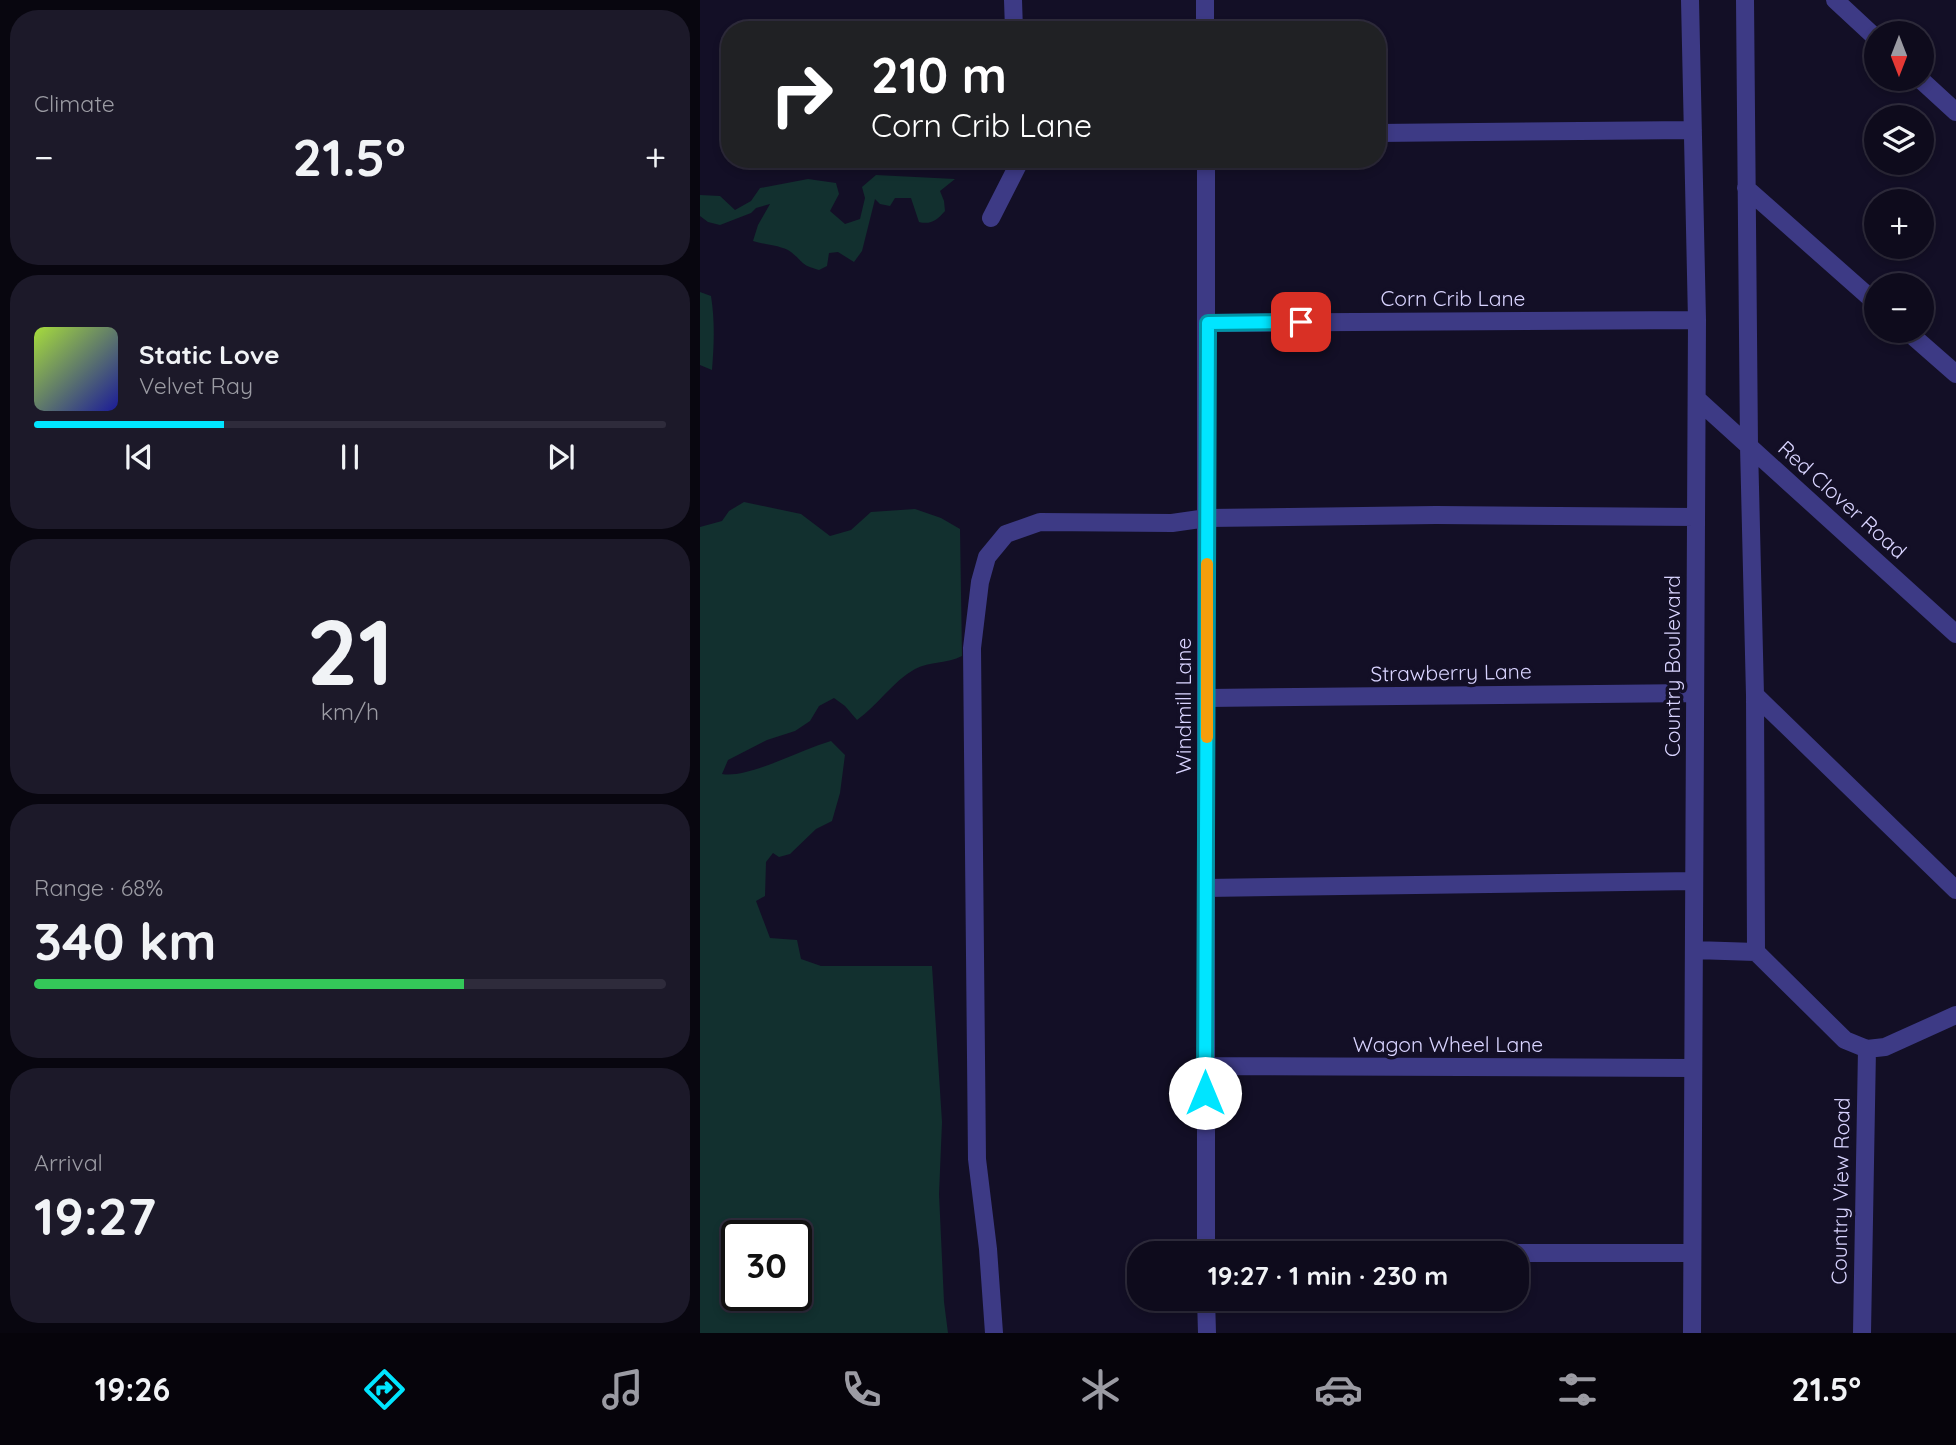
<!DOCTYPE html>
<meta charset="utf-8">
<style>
:root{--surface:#0e0b1c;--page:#1c1929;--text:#f1f3f6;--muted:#9b9ba3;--line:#2e2b3b;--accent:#00e5ff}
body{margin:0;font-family:Quicksand,sans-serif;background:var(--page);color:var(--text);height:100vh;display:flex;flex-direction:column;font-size:26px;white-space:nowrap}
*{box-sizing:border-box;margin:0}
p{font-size:23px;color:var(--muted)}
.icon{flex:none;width:38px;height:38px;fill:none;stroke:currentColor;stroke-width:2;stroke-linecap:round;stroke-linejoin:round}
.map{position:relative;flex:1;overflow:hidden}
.sheet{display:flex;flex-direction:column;gap:10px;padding:10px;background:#08060f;width:700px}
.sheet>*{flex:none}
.hud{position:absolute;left:21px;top:21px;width:665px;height:147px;border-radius:28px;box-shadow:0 4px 10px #0003,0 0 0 2px var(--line);background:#202124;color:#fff;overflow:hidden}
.needle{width:46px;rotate:180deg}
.buttons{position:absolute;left:1164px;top:21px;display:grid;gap:14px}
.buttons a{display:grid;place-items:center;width:70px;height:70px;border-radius:50%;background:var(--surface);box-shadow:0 4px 10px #0003,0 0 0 2px var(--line);font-size:35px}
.speed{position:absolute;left:21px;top:1220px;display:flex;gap:14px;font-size:35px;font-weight:700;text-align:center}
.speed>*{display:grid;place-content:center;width:91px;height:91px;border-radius:50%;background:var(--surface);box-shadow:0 4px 10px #0003,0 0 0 2px var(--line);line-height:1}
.speed .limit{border:4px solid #111;border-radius:10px;background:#fff;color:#111}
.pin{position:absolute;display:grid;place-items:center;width:60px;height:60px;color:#fff;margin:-30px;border-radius:14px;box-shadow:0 4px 10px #0006}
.me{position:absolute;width:77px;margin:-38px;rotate:0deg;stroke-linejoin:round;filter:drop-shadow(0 0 5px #0008)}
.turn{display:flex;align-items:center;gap:24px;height:147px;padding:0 35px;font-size:32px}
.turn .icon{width:91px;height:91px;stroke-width:2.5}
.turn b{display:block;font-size:49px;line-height:60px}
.big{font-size:52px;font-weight:700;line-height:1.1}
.sheet .tile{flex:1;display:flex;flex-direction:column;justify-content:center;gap:10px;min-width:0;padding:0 24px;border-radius:28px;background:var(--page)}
.sheet .dial{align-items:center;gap:0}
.dial b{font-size:91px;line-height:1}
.song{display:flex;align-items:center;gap:21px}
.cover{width:84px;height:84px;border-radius:10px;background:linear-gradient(135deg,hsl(80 70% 55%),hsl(240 70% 35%))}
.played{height:7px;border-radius:4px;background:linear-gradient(90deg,var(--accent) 30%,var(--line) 30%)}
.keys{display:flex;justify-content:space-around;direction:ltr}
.heat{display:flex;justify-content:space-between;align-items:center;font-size:38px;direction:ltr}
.charge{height:10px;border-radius:5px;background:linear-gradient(90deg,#34c759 68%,var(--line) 0)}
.trip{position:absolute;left:427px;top:1241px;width:402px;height:70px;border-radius:28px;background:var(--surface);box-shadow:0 4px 10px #0003,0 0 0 2px var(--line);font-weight:700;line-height:70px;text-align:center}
.dock{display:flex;height:112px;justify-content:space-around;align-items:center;background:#06040b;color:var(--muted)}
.dock .icon{width:49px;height:49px}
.dock .current{color:var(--accent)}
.dock b{font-size:32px;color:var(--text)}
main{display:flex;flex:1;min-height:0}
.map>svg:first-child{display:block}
.green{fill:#12302f;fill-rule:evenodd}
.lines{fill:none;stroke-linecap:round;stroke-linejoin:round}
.minor{stroke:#3d3a85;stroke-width:18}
.route-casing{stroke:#0095a6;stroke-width:18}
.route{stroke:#00e5ff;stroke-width:12}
.slow{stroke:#f59e0b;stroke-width:12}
.labels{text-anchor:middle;stroke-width:7;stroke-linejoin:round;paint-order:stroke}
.street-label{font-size:21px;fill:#d9d4ff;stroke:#130f26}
</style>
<main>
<section class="sheet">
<div class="tile"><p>Climate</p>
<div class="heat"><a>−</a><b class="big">21.5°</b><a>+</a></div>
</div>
<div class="tile">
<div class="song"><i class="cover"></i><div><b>Static Love</b><p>Velvet Ray</p></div></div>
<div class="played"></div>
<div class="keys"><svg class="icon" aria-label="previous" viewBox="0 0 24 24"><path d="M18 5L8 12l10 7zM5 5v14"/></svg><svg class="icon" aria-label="pause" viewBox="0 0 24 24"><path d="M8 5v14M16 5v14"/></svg><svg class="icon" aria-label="next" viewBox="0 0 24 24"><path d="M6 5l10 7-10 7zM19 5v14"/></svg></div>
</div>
<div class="tile dial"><b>21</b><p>km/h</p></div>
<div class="tile"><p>Range · 68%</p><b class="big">340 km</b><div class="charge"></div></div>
<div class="tile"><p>Arrival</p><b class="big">19:27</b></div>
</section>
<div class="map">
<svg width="1256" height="1333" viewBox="0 0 1256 1333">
<rect width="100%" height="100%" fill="#130f26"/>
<path class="green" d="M176,175l79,4 -15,12 4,10 1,10c-8,9 -14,14 -26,11l-8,-24h-16l-5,8 -10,-2 -5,-5 -13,52 -8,11 -16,-10 -9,1 -2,13 -8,4c-20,-6 -14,-7 -28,-18 -10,-7 -26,-7 -38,-11l5,-16 12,-21 -14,4 -5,5 -31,12 -12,-3 -8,-6v-21l20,1 15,14 16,-9 9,-13 48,-9 28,4 3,11 -9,17 15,13 15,-5 5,-21 -3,-11z
M0,292l11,4c4,25 3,49 1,74l-12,-5z
M44,502l57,12 29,22 21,-6 20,-18 44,-3 26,9 19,11 2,127c-15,8 -32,5 -47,13 -23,13 -37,36 -58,51l-12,-14 -11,-8 -15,8 -9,15 -15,10 -28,9 -39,20 -6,14c26,5 80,-25 109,-33l14,14 -5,38 -8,28 -16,8 -26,25 -11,3 -6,-4 -7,9 -1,34 -9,5 14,37 27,2 4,19 20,7h111l10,156 -3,72 5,108 4,31h-248v-806l22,-6 7,-10zM37,1236h59v59h-59z"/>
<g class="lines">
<path class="minor" d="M313,0l1,30
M505,0v30
M990,0l7,320 -5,1013
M1045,0l4,446 6,249 1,257
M1135,0l41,38
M1220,79l36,33
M677,133l316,-3
M1046,188l130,115
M291,218l30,-59
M508,323l489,-3
M1207,331l49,43
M997,399l259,235
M1055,695l201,195
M507,698l488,-5
M506,888l488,-7
M994,950l62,2 89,88 22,9 18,-2 71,-32
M504,1066l488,2
M506,1253v-1094
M769,1253h223
M506,1298l1,35
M294,1333l-6,-84 -11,-90 -5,-511 8,-66 7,-25 19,-23 34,-12 132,1 35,-5 229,-3 260,2
M1162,1333l5,-284"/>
</g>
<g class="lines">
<g class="route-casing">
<path id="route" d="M505,1093l3,-770 93,-1"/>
</g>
<use href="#route" class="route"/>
<path class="slow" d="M507,737v-173"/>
</g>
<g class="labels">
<g class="street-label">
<text x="753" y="306">Corn Crib Lane</text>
<text transform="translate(1142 500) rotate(42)" y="7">Red Clover Road</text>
<text transform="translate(973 666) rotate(-90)" y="7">Country Boulevard</text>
<text transform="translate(751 673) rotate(-1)" y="7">Strawberry Lane</text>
<text transform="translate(484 706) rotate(-90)" y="7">Windmill Lane</text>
<text x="748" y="1052">Wagon Wheel Lane</text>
<text transform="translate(1141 1191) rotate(-89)" y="7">Country View Road</text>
</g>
</g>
</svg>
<div class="buttons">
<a><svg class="needle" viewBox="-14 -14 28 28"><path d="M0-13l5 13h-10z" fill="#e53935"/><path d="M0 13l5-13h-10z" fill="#9b9ba3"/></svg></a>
<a><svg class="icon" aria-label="layers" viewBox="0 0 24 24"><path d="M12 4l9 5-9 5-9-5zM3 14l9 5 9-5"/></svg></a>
<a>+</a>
<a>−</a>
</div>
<div class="speed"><div class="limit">30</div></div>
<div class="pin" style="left:601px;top:322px;background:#d93025"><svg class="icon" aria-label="arrive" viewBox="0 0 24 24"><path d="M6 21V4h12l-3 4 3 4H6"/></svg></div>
<svg class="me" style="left:505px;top:1093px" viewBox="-20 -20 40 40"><circle r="19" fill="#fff"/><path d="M0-13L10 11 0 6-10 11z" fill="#00e5ff"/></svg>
<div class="trip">19:27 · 1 min · 230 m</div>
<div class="hud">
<div class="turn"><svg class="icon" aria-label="right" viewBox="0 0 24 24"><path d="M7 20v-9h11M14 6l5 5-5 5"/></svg><div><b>210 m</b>Corn Crib Lane</div></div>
</div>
</div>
</main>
<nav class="dock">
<b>19:26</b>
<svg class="icon current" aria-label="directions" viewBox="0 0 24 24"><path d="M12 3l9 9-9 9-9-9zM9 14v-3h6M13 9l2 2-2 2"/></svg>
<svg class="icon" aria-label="music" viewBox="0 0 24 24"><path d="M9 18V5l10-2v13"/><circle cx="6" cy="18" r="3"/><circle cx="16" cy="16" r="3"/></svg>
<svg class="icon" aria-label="phone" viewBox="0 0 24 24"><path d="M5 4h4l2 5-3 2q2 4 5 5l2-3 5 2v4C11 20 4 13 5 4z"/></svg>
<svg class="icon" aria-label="climate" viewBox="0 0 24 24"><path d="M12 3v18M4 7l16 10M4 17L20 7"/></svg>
<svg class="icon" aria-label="car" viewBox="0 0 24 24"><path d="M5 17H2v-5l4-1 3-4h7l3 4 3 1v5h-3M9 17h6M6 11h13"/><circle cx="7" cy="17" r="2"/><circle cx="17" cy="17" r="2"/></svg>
<svg class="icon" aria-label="filters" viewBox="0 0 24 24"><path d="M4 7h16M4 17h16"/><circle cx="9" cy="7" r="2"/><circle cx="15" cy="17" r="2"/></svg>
<b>21.5°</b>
</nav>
